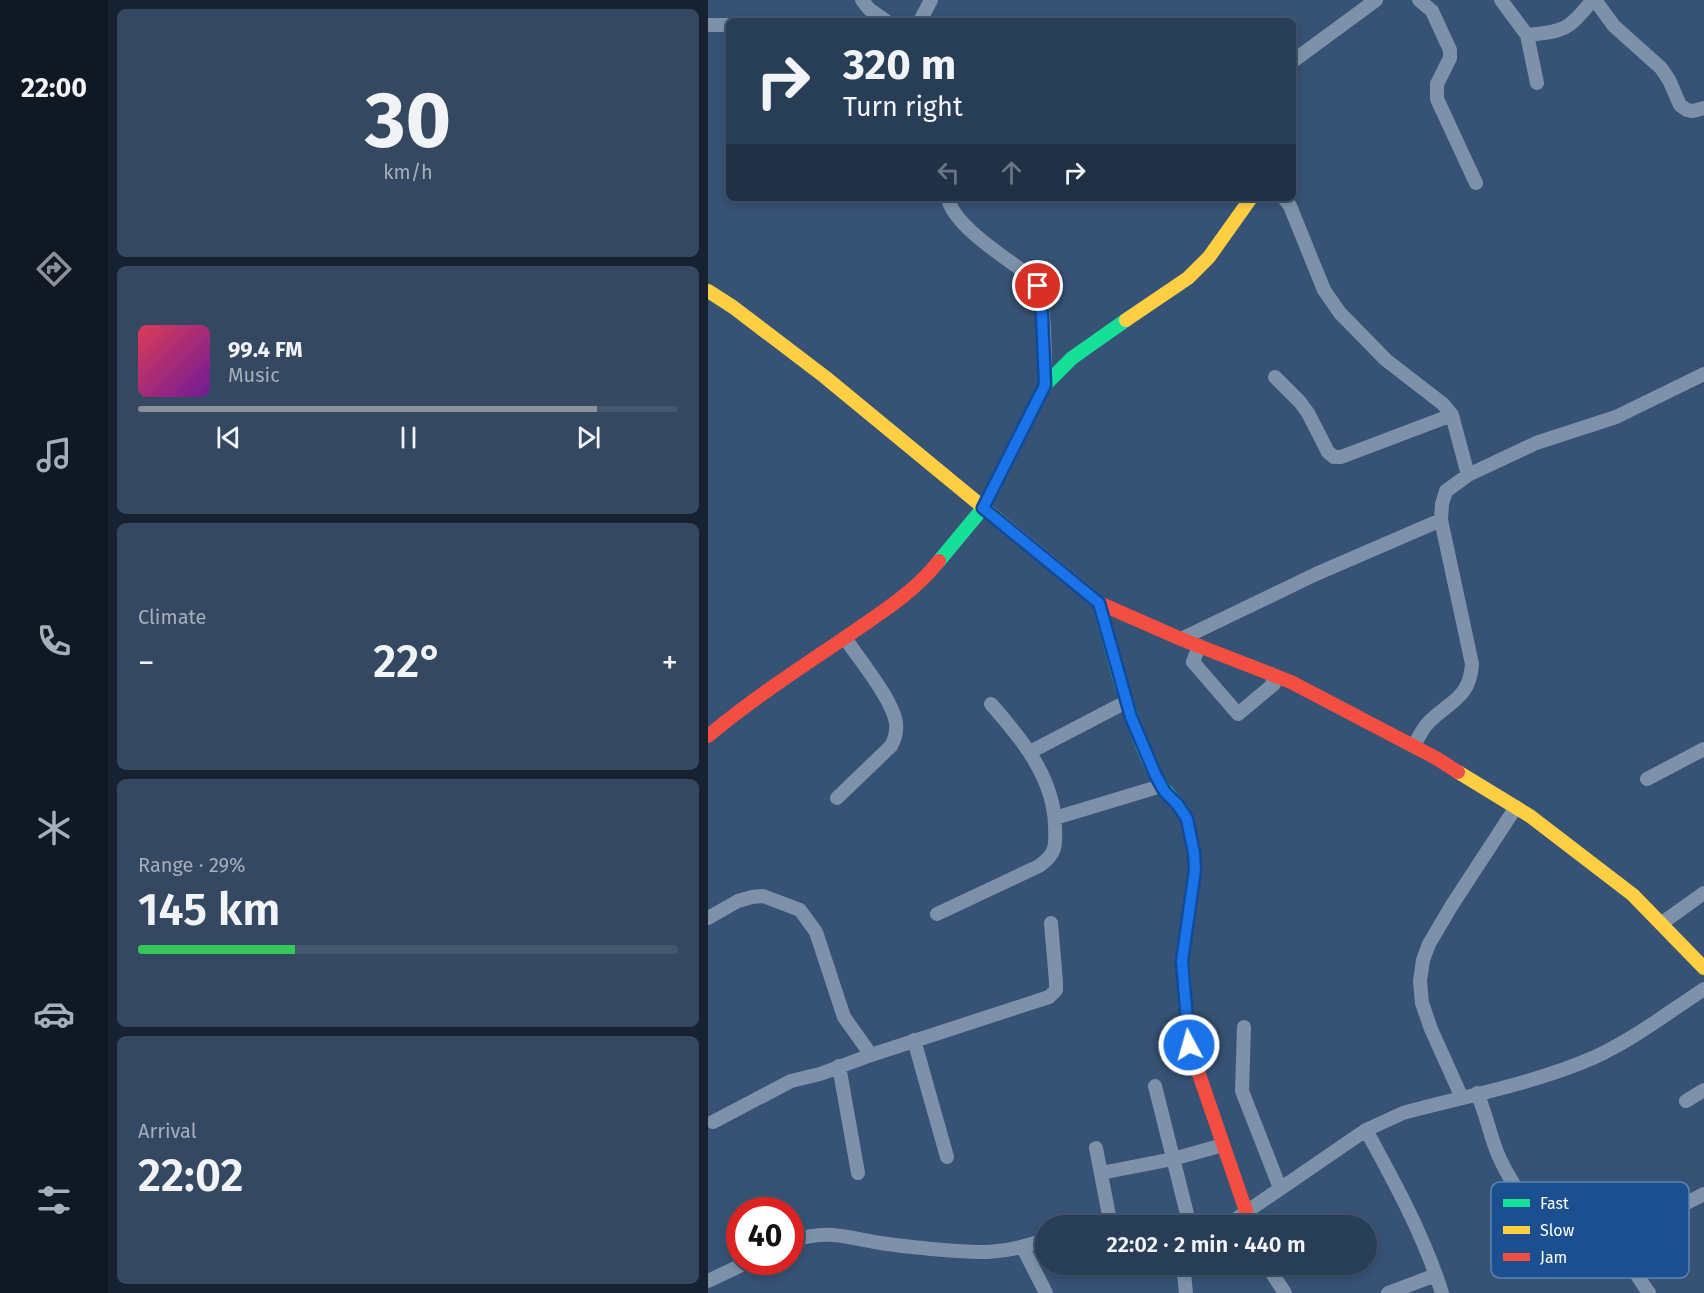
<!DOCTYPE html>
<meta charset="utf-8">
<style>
:root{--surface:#283e57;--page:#344961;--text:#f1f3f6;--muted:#a5aeba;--line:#44576d;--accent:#8c9099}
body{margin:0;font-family:"Fira Sans",sans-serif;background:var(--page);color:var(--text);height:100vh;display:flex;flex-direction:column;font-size:22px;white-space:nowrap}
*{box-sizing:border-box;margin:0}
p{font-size:20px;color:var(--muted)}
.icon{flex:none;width:33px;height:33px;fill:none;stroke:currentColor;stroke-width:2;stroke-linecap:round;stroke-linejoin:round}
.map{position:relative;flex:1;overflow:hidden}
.details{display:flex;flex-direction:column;gap:9px;padding:9px;background:#162230;width:600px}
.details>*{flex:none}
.guide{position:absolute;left:18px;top:18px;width:570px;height:183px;border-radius:9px;box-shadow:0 3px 9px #0003,0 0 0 2px var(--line);background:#283e57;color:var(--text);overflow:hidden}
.speed{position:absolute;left:18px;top:1197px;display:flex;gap:12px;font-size:30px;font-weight:700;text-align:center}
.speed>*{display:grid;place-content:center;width:78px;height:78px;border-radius:50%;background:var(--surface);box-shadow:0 3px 9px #0003,0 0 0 2px var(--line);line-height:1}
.speed .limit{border:9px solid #d22;background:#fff;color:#111}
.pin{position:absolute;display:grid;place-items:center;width:51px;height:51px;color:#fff;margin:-26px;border:3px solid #fff;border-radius:50%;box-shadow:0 2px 6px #0007}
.me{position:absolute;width:66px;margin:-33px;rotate:354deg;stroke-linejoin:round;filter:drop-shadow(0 0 4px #0008)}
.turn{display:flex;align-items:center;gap:21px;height:126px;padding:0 18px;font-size:27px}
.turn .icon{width:78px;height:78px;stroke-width:2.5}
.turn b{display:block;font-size:42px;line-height:51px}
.lanes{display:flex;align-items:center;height:57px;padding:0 18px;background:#0003;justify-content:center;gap:30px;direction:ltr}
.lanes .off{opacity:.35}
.big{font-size:45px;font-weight:600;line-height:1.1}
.details .widget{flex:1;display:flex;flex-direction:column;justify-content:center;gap:9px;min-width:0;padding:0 21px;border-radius:9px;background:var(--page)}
.details .dial{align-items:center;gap:0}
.dial b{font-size:78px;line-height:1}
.song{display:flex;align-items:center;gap:18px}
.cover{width:72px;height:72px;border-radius:9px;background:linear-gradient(135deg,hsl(350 70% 55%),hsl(280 70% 35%))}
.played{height:6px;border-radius:3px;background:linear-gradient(90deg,var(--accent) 85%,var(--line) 85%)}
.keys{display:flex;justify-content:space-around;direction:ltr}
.heat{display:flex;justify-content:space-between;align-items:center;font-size:33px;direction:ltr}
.charge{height:9px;border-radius:4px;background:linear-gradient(90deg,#34c759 29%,var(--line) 0)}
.trip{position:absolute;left:327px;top:1215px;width:342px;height:60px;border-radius:30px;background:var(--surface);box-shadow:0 3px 9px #0003,0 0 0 2px var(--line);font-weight:600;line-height:60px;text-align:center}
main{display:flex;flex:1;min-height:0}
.menu{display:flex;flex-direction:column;width:108px;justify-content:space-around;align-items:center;background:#101923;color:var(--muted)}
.menu .icon{width:42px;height:42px}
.menu .active{color:var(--accent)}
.menu b{font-size:27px;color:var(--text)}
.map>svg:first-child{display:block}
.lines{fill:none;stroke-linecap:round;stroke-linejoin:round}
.street{stroke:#7d92a8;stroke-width:14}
.fast{stroke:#16e098;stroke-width:14}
.slow{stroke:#ffcf43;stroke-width:14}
.jam{stroke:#f24e42;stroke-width:14}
.route-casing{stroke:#114b97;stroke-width:15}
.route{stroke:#1a73e8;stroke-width:10}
.key{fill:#1b4f8f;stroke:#5f84b1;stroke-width:1.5}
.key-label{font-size:16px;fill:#fff}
</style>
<main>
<nav class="menu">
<b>22:00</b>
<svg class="icon active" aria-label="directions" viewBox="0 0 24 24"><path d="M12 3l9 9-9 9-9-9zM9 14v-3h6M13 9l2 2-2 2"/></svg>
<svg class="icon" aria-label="music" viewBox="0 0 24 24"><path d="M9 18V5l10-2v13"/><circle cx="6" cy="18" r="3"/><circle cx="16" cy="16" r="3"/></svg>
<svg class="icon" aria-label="phone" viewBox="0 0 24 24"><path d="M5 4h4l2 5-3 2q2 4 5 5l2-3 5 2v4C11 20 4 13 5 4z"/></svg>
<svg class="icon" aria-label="climate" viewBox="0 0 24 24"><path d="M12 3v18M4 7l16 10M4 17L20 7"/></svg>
<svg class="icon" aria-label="car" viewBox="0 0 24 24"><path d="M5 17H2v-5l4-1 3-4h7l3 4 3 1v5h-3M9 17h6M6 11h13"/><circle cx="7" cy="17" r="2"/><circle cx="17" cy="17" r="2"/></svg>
<svg class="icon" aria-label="filters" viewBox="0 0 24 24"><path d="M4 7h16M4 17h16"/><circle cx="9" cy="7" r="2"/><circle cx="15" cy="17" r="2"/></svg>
</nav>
<section class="details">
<div class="widget dial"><b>30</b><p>km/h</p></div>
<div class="widget">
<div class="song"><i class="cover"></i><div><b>99.4 FM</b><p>Music</p></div></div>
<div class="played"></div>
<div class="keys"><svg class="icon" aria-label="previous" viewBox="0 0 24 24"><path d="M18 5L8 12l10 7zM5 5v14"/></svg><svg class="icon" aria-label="pause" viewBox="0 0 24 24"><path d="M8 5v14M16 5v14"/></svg><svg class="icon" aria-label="next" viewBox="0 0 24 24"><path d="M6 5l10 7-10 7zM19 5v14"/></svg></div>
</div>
<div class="widget"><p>Climate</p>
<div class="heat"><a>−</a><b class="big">22°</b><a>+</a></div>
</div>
<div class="widget"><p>Range · 29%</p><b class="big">145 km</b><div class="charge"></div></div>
<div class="widget"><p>Arrival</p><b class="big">22:02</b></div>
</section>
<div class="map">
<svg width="996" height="1293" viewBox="0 0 996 1293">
<rect width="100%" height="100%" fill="#365274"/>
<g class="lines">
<path class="street" d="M154,0l7,9 17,12
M711,0l13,11 18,39v8l-13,26v15l39,84
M793,0l26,35 10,48
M887,0l19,26 47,42 8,12 11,25 7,5 6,1 11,-3
M212,21l11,-21
M0,25h21
M819,35c40,-4 40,-5 66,-35
M585,61l83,-61
M240,198c5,28 60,61 83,79 17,23 13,79 14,108
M576,198l6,8 34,84 16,23 46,47 57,44 9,11 16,60
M567,377l25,25 8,11 20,39 6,5h7l111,-42
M473,639l135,-65 125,-54
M491,646l-6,16 45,52 36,-30 -3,-10
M706,746c4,-8 8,-17 15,-24 21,-21 41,-24 43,-58l-31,-144 1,-16 4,-13 22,-16 68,-32 80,-26 88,-43
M322,752l96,-50
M939,779l57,-30
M129,798l54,-52c4,-7 6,-14 5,-23 -3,-23 -37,-64 -51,-85
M347,818l106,-32
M229,914l102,-48c17,-12 17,-20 16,-40 -1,-48 -33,-87 -64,-122
M0,918l30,-17 14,-4 11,-1 37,14 16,22 28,85 27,38 178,-58 7,-7v-8l-5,-59
M954,923l42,-30
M536,1027l-2,64 38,97
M206,1040l33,117
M131,1066l19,107
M447,1086l35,140
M769,1093c10,22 13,45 23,66 14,31 37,59 54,88
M754,1098l-31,-69 -9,-26 -2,-22 3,-21 6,-16 23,-39 64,-98
M978,1101l18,-11
M5,1122l78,-41 29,-7 51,-19
M658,1130c29,53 58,106 76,163
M388,1148l15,78
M393,1173l72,-14 50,-14
M509,1226l19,-7 130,-89 37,-17c63,-17 133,-30 192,-56 39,-18 74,-45 109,-68
M82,1241c40,-12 53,-4 91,2 17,3 34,4 51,6 44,4 71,7 114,-10
M315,1248l23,45
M475,1264l3,29
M558,1264l19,29
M0,1281l40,-19
M680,1293l48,-18
M941,1293c-8,-12 -21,-28 -19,-43 3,-23 55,-46 74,-56"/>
<path class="fast" d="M231,561l44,-53 62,-123 27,-27 54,-38
M391,603c16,59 30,120 58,175 7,13 17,21 25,33"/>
<path class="slow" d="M0,291l25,16 92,70 267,220
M418,320l62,-42 21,-21 42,-59
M750,772l72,44 103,79 71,73"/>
<path class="jam" d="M384,597l7,6 82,36 110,43 145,76 22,14
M0,736c43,-36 89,-66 135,-97 34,-24 70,-45 96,-78
M474,811l5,8 7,34 1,17 -13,91 7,84 57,166"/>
</g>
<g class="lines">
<g class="route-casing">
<path id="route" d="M330,286l4,30 3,69 -62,123 116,95 32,114 25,59 9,16 13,13 9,14 7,34 1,17 -13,91 7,84"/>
</g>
<use href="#route" class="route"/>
</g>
<rect x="783" y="1182" width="198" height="96" rx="9" class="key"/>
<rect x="795" y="1199" width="27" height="8" fill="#16e098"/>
<rect x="795" y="1226" width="27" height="8" fill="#ffcf43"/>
<rect x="795" y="1253" width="27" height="8" fill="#f24e42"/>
<g class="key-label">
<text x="832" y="1209">Fast</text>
<text x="832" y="1236">Slow</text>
<text x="832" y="1263">Jam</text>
</g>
</svg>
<div class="speed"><div class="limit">40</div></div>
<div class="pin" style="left:330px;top:286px;background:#d93025"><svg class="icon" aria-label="arrive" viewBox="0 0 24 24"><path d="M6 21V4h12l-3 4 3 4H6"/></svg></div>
<svg class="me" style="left:481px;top:1045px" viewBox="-20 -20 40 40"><circle r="17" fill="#1a73e8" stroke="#fff" stroke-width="3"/><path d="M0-11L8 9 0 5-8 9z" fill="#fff"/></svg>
<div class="trip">22:02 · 2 min · 440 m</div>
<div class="guide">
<div class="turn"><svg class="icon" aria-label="right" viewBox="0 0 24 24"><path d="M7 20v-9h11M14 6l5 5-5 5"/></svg><div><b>320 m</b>Turn right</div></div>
<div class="lanes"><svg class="icon off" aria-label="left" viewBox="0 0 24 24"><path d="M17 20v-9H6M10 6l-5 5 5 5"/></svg><svg class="icon off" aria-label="ahead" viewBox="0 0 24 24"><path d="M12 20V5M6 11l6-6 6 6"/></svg><svg class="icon" aria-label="right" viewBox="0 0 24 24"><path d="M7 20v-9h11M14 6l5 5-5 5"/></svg></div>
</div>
</div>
</main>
